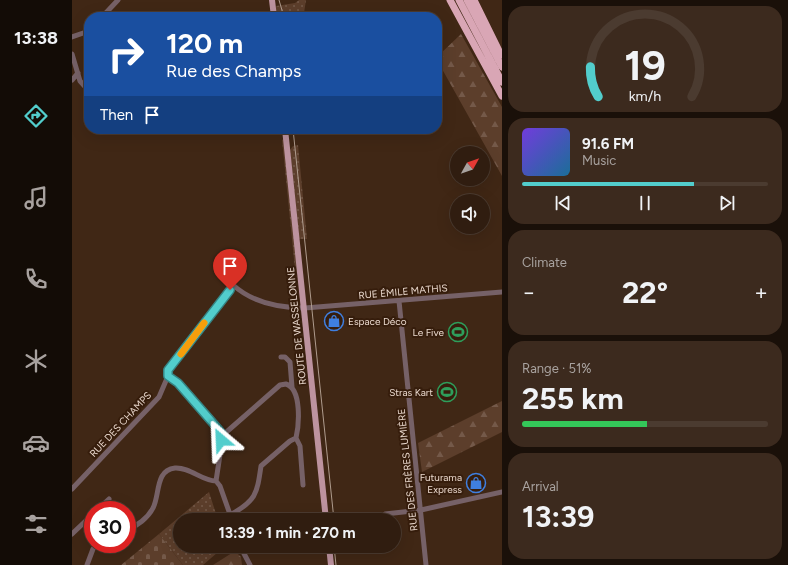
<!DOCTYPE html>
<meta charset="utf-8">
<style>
:root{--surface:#301d10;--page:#3c2a1e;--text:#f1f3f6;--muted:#a8a29f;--line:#4b3b30;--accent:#52cdcc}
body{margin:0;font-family:Figtree,sans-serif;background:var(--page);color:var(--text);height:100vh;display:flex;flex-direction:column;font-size:15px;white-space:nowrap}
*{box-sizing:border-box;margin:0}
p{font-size:13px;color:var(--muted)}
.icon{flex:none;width:22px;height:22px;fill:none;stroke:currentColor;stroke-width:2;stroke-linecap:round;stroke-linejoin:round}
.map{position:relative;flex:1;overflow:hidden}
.drawer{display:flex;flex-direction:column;gap:6px;padding:6px;background:#1a1009;width:286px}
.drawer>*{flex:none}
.banner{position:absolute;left:12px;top:12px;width:358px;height:122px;border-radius:16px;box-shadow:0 4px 16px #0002,0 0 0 1px var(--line);background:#1a4fa0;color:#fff;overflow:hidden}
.needle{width:26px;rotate:50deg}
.buttons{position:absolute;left:378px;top:146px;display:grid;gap:8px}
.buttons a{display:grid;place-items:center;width:40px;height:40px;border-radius:50%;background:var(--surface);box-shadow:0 4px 16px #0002,0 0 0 1px var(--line);font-size:20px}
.speed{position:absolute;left:12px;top:501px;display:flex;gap:8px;font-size:20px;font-weight:700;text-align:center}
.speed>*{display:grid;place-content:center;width:52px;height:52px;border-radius:50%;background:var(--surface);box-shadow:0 4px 16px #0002,0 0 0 1px var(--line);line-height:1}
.speed .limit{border:6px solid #d22;background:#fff;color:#111}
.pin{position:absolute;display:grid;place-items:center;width:34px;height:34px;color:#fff;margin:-41px -17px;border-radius:50% 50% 50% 0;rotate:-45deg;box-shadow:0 0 4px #0007}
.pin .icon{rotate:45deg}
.me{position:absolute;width:44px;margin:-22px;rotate:334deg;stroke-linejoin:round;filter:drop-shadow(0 0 3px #0008)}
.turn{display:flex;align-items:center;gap:14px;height:84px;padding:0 16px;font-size:18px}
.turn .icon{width:52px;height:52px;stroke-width:2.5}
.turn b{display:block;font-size:28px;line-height:34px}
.then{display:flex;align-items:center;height:38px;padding:0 16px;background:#0003;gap:8px;font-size:15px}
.big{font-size:30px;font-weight:700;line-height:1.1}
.drawer .card{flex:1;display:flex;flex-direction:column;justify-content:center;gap:6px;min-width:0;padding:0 14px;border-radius:16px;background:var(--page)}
.drawer .dial{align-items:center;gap:0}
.dial svg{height:104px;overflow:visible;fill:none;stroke:var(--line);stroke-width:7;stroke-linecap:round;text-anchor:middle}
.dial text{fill:var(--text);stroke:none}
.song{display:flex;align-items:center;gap:12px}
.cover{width:48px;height:48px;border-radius:6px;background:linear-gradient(135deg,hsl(260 70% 55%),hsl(200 70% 35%))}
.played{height:4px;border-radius:2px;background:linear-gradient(90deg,var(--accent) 70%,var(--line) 70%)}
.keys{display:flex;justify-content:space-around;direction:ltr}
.heat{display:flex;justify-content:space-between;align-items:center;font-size:22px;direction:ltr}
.charge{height:6px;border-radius:3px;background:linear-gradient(90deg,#34c759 51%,var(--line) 0)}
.trip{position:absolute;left:101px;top:513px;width:228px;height:40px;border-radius:20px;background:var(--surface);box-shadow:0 4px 16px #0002,0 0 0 1px var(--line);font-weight:700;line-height:40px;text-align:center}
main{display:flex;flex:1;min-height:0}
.tab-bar{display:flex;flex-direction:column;width:72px;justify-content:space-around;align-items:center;background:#130c06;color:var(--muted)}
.tab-bar .icon{width:28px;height:28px}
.tab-bar .selected{color:var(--accent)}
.tab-bar b{font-size:18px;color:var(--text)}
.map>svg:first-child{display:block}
.grass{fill:url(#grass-dots)}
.forest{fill:url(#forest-firs)}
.cemetery{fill:url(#cemetery-stones)}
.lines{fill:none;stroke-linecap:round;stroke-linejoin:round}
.minor{stroke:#766167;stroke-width:5}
.major{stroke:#bd939f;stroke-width:6}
.highway{stroke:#d9a6b5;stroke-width:7}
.tram{stroke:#af9c8e;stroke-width:1}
.route-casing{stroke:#358585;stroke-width:10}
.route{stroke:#52cdcc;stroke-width:7}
.slow{stroke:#f59e0b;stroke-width:7}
.labels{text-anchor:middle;stroke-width:4;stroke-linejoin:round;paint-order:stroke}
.street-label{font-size:10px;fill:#ebdacf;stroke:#361d0c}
.poi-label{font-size:10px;fill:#ebdacf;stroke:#361d0c;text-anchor:end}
</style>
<main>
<nav class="tab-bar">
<b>13:38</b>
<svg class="icon selected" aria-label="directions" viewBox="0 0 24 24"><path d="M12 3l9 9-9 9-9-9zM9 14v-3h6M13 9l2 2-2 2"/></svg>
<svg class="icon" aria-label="music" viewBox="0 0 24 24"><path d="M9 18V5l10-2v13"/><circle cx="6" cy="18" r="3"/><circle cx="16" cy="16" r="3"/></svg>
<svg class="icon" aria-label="phone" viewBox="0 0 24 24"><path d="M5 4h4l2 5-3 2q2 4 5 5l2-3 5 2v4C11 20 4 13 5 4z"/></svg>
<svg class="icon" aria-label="climate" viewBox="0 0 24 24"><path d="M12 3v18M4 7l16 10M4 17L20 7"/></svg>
<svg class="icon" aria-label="car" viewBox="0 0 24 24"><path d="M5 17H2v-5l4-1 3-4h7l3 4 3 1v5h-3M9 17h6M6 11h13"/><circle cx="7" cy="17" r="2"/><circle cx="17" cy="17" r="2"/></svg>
<svg class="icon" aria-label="filters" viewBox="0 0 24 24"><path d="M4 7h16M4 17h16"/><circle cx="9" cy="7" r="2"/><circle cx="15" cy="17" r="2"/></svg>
</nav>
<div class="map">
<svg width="430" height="565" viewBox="0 0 430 565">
<defs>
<pattern id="grass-dots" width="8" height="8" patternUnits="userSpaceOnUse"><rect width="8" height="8" fill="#5c3e2b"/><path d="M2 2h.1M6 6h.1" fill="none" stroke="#745949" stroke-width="1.8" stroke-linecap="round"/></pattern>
<pattern id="forest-firs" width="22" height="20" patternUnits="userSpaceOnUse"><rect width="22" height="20" fill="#5c3e2b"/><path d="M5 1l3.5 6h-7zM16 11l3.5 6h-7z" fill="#745949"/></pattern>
<pattern id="cemetery-stones" width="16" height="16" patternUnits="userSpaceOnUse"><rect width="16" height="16" fill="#5c3e2b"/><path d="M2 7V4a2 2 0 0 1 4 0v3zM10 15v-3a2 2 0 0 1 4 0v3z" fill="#745949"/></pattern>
</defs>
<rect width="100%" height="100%" fill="#402715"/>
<path class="grass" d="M227,0h7l-2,13 -9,4h-19v-11l19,-3z
M212,139l14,136 -3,-6 -13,-129z
M226,145l9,94h-8l-9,-89 3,-4z
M137,492l9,28h-38v26h45l-22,19h-20l-24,-31z"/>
<path class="forest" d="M389,34l41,73v69l-65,-116v-3z
M430,401v31l-80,40 -4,-29z
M163,551l6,6 1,8h-29z"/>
<path class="cemetery" d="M87,534l24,31h-62z"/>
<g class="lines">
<path class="minor" d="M30,17l16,-17
M0,37l17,-6
M0,54l8,27 9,10
M0,80l6,-7
M17,101v2
M161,285c20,18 47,23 72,23l197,-16
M327,301l27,264
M209,357h4l5,5 2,25
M96,376l10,7 45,52
M0,489l87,-92 9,-21 1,-6 61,-81
M25,510l12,-11
M313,514l36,-4 81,-18
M158,515c26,-14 27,-21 31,-49l29,-25 6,-3 4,8 3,39
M160,520l-12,-34 -4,-5 7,-46 57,-50 6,-1c16,5 13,41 10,54
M55,530c10,-4 21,-12 26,-22 7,-13 2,-38 22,-40 15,-1 27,13 41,13
M0,534l21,-20
M168,546l10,19
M15,565l6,-16 4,-5"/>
<path class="major" d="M200,0l2,17
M213,129l41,391
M257,546l2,19"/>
<path class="highway" d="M378,0l52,96
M387,0l43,82
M395,0l35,67
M402,0l27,55"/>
<path class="tram" d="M207,0l5,17
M221,129l41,391
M262,546l2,19"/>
</g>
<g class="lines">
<g class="route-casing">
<path id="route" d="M149,440l2,-5 -4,-5 -41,-47 -10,-7v-6l62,-80"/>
</g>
<use href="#route" class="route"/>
<path class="slow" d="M109,354l23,-31"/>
</g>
<defs>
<g id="shop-ring" transform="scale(1)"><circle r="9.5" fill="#361d0c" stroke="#3f7fe0" stroke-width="1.5"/><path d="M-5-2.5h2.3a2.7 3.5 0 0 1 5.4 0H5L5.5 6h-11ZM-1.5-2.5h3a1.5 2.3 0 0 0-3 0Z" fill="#3f7fe0"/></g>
<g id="stadium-ring" transform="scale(1)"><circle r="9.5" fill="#361d0c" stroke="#2e9e5b" stroke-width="1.5"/><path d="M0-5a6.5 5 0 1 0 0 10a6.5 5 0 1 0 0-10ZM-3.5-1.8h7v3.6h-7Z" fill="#2e9e5b"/></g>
</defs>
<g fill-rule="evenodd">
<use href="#shop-ring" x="262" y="321"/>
<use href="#stadium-ring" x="386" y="332"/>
<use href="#stadium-ring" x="375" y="392"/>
<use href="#shop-ring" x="404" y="483"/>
</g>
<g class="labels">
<g class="street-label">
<text transform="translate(331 291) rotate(-5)" y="4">RUE ÉMILE MATHIS</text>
<text transform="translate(224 326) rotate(-96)" y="4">ROUTE DE WASSELONNE</text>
<text transform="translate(48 424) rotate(-47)" y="4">RUE DES CHAMPS</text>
<text transform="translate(335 470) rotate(-96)" y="4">RUE DES FRÈRES LUMIÈRE</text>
</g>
<g class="poi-label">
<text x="276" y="325" text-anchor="start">Espace Déco</text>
<text x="372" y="336">Le Five</text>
<text x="361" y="396">Stras Kart</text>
<text x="390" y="481">Futurama<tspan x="390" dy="12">Express</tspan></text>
</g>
</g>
</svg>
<div class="buttons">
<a><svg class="needle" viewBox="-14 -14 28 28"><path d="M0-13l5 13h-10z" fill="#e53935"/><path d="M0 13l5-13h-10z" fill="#a8a29f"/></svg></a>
<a><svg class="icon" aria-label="sound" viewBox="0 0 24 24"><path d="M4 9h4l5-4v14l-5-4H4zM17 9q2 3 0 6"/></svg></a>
</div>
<div class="speed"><div class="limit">30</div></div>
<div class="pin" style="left:158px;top:290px;background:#d93025"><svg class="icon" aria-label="arrive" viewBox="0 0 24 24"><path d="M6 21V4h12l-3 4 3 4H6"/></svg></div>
<svg class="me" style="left:149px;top:440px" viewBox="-20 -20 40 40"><path d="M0-17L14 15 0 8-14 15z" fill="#52cdcc" stroke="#fff" stroke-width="4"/></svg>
<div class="trip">13:39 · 1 min · 270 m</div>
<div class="banner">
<div class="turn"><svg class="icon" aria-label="right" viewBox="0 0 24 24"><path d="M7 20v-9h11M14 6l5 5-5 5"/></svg><div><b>120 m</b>Rue des Champs</div></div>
<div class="then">Then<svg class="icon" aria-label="arrive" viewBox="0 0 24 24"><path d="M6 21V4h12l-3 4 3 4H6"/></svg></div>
</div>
</div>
<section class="drawer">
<div class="card dial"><svg viewBox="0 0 100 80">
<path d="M14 69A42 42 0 1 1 86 69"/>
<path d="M14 69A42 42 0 0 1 8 46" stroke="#52cdcc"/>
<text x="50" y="56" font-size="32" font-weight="700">19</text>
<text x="50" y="72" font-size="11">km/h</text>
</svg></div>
<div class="card">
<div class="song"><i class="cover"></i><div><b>91.6 FM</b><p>Music</p></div></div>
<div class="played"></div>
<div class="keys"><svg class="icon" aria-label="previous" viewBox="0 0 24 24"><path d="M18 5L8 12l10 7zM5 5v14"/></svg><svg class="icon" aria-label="pause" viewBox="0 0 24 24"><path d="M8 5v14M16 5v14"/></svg><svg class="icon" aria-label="next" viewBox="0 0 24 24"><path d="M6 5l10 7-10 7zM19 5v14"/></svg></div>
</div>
<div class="card"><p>Climate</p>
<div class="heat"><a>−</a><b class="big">22°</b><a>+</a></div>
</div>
<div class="card"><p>Range · 51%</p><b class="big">255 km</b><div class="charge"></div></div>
<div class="card"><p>Arrival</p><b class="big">13:39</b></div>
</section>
</main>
